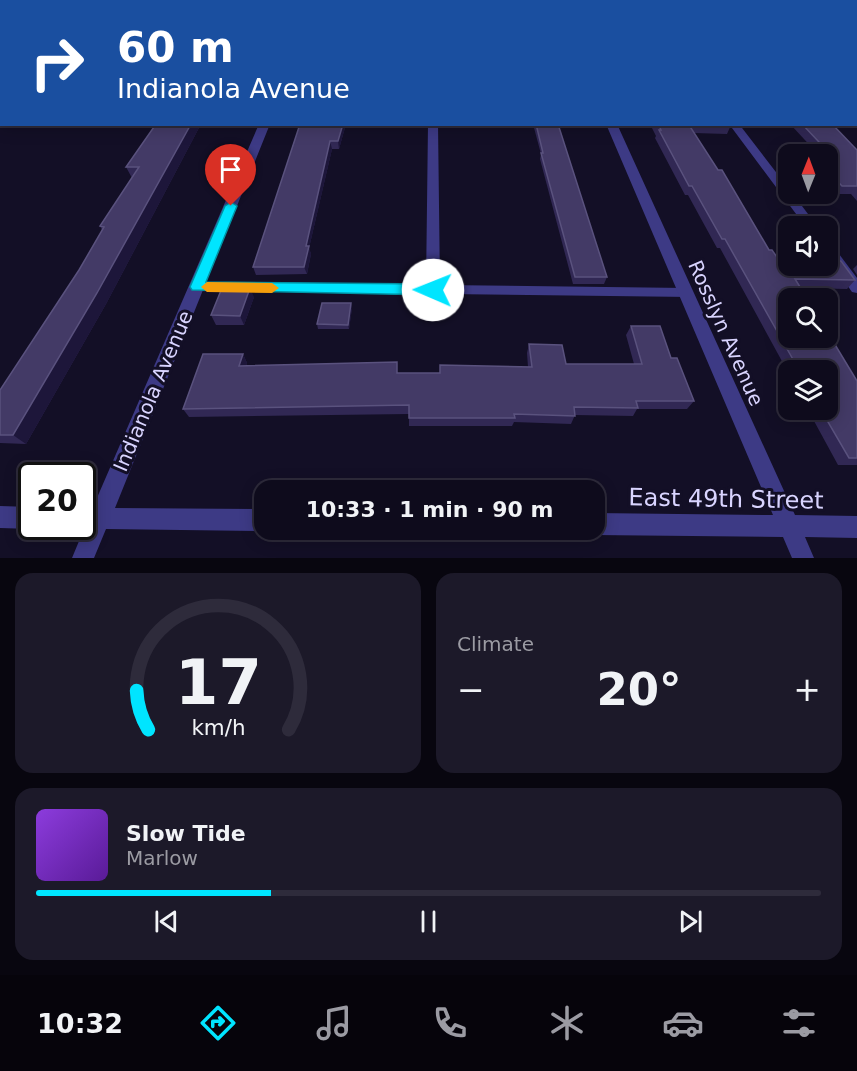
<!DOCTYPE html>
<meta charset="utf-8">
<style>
:root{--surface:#0e0b1c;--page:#1c1929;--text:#f1f3f6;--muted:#9b9ba3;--line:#2e2b3b;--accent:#00e5ff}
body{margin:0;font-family:"DejaVu Sans",sans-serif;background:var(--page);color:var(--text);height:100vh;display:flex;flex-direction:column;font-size:22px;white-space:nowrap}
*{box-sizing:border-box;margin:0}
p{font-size:20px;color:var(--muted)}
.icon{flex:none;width:33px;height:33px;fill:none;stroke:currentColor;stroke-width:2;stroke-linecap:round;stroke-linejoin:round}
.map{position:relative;height:558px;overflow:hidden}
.panel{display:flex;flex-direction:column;gap:15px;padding:15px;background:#08060f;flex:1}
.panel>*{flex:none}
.top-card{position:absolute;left:0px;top:0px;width:858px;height:126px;box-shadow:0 3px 15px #0003,0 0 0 2px var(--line);background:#1a4fa0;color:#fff;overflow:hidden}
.needle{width:39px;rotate:1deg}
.fabs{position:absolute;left:778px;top:144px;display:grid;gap:12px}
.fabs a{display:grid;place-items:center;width:60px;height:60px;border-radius:12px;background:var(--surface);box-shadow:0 3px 15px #0003,0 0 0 2px var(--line);font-size:30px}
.speed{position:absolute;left:18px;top:462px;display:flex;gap:12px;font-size:30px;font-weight:700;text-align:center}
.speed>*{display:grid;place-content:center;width:78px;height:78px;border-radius:50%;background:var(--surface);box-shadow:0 3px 15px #0003,0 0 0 2px var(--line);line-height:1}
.speed .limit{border:3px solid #111;border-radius:9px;background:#fff;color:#111}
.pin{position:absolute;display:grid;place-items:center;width:51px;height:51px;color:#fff;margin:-62px -26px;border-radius:50% 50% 50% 0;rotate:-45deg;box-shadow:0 0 6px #0007}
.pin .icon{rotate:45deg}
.me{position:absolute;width:66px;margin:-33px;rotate:271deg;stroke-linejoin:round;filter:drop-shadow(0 0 4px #0008)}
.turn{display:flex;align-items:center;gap:21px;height:126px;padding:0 18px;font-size:27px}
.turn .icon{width:78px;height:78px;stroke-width:2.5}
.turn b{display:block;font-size:42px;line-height:51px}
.big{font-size:45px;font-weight:800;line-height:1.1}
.panel .card{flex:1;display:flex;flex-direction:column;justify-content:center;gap:9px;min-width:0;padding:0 21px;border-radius:18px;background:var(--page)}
.panel .dial{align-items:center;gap:0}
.dial svg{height:156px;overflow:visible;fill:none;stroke:var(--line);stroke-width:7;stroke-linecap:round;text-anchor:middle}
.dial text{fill:var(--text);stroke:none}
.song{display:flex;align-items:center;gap:18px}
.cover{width:72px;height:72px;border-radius:9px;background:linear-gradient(135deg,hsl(270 70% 55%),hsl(270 70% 35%))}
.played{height:6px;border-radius:3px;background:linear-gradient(90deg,var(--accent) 30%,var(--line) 30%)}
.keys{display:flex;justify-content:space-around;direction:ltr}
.heat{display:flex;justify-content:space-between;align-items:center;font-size:33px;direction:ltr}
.panel .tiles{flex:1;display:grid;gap:15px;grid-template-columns:1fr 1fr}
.card:last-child{grid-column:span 2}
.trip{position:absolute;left:254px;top:480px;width:351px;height:60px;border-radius:18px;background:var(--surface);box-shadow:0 3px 15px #0003,0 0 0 2px var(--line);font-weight:800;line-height:60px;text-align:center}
.tabs{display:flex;height:96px;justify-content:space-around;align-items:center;background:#06040b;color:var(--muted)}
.tabs .icon{width:42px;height:42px}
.tabs .on{color:var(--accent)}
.tabs b{font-size:27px;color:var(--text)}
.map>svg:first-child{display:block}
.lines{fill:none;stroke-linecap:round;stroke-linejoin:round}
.lane{fill:#3d3a85;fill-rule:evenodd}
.street{fill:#3d3a85;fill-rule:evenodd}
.wall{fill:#312854}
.shaded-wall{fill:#1d163a}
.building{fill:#433a66;stroke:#5a527e;stroke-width:1.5}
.route{fill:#00e5ff;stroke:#0095a6;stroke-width:1.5}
.slow{fill:#f59e0b}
.labels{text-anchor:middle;stroke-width:6;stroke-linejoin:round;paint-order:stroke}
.street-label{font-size:20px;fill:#d9d4ff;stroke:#130f26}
.near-street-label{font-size:24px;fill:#d9d4ff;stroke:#130f26}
</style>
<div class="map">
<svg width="857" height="558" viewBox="0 0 857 558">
<rect width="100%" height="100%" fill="#130f26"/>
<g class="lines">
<path class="lane" d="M12,0h8l-9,2z
M430,0h6v2h-6z
M637,0h6l1,2h-7z
M808,0h7l1,2h-7z
M0,8h2l-2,5z
M428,124h10l2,161 246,3 5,1 2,4 -2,4 -499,-6 -2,-4 2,-4 5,-1 229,3z
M729,124h10l50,65v5h4l24,32h-12z
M828,245l5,1 24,32v15l-5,-1 -24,-34z"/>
<path class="street" d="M314,0h8l-8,2z
M552,0h8v2h-7z
M723,0h8l1,2h-8z
M0,90h2v6h-2z
M856,119l1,6 -4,-1h3z
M259,124h11l-155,384 149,1v21h3l-3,1 -158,-2 -12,29h-22l12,-29 -7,-3h5v-19h11z
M606,124h11l178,391 62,1v22l-52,-1 9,21h-22l-9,-21 -189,-2 -8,-3 -1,-2h9v-17l179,2z
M0,506l32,1v19h5l-5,3 -32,-1z"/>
</g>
<path class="wall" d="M677,0h33l1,2h-33z
M748,0h43l2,2h-43z
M839,0h18v12l-1,-10h-15z
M156,124h45l-95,180 -80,140 -26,-1v-53l79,-120 23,-40 -2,-4 32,-48 -6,-11z
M300,124h46l-7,25h-7l-23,99 2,6 -4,20 -51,1 -3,-8z
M533,124h25l49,153 -3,7h-31l-33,-125 1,-5z
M650,124h81v1l-4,9 -33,-1 75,117 10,10 76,20 -8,9 -47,-1 57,93v84h-19l-30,-55h20v-40h-39v4l-69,-126h-3l-29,-53h-3l-30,-57 1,-2z
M790,124h42l25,26v51l-6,-7h-15l-8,-9v-31h-10z
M857,265v10l-4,-6z
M254,297l-10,28h-28l-5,-10z
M351,303l1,5 -3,21h-31l-1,-5z
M631,326l40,32 23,43 -7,8h-50l-4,7 -58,-1 -4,9 -57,-2 -2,4h-103v-12l-220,3 -6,-8 60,-55 4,9 -1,3 152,7h42l88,-6 -1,-14 2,-9 37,20h68l-8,-29z"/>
<path class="shaded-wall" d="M191,124h10l-95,180 -80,140 -13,-9z
M343,124h3l-7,25 -1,-8z
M330,141l2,8 -23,99 2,6 -4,20 -3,-7 2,-21z
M250,288l4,9 -10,28 -4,-9z
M351,303l1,5 -3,21 -1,-4z
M243,354l4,9 -3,12 -5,-9z"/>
<path class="building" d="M346,0h19v2h-20z
M449,0h70l1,2h-71z
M584,0h25l1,2h-25z
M685,0h25l1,2h-25z
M761,0h30l2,2h-31z
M849,0h8v5l-1,-3h-5z
M856,22h1v37h-1z
M156,124h35l-94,169 -84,142h-13v-45l79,-120 25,-43 -4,-1 39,-59h-13z
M300,124h43l-5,17h-8l-24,105h3l-5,21h-51z
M536,124h22l49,153h-32l-34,-124h2z
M658,124h73v1h-42l29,45h4l47,80h3l7,10h10v6h39v-5h13l14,19 -60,-1 12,19h-18v40h39v-5l29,48v77h-8l-28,-48h7v-40h-29l-74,-131h-3l-30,-53h-3l-30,-56h2z
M802,124h30l25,26v36h-15l-14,-15v-12h7z
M222,288h28l-10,28 -29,-1z
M322,303h29l-3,22 -31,-1z
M631,326h29l11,32h6l17,43h-58l2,7 -64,-1 1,9 -61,-2 1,4h-106v-13l-226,4 20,-55h40l-4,12 158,-4v11h43v-8l92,2 -3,-23 33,1 4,19h76z"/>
<path class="route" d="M231,202l6,4 -31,76 227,2 7,6 -7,5 -241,-5 -2,-3 35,-81z"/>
<path class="slow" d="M207,282l65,1 7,5 -7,5 -65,-1 -6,-5z"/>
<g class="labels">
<g class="street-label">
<text transform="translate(726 333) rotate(66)" y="7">Rosslyn Avenue</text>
<text transform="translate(153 391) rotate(-67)" y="7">Indianola Avenue</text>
</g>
<g class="near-street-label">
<text transform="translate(726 499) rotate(1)" y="8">East 49th Street</text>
</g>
</g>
</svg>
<div class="fabs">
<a><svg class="needle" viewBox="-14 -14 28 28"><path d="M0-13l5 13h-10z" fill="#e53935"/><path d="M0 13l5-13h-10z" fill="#9b9ba3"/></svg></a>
<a><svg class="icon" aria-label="sound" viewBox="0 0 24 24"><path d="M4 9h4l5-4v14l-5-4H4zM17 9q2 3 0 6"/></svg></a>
<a><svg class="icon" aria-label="search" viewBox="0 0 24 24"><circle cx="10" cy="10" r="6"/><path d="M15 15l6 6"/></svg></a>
<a><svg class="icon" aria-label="layers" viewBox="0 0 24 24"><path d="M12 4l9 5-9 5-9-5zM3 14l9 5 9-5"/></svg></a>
</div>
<div class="speed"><div class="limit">20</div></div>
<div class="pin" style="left:231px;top:206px;background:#d93025"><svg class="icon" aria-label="arrive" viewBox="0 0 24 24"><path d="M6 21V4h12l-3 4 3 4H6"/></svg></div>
<svg class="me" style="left:433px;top:290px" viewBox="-20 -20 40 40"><circle r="19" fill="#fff"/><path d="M0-13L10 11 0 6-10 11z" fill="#00e5ff"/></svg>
<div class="trip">10:33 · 1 min · 90 m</div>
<div class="top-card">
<div class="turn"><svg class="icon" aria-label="right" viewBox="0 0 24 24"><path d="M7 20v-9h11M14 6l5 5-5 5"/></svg><div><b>60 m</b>Indianola Avenue</div></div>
</div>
</div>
<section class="panel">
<div class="tiles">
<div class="card dial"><svg viewBox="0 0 100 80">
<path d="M14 69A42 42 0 1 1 86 69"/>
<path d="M14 69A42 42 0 0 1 8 49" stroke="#00e5ff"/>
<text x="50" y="56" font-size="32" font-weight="700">17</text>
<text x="50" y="72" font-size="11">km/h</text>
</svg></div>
<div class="card"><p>Climate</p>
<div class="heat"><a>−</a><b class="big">20°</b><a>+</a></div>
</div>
<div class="card">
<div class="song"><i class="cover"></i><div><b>Slow Tide</b><p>Marlow</p></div></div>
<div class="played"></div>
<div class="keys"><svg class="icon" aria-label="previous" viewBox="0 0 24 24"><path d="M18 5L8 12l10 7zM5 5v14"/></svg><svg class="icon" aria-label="pause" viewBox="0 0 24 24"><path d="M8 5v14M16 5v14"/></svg><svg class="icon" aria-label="next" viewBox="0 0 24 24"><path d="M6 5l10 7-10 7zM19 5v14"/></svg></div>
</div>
</div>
</section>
<nav class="tabs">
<b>10:32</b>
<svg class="icon on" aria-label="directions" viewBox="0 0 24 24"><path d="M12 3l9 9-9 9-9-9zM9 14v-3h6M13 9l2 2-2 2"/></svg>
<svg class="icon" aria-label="music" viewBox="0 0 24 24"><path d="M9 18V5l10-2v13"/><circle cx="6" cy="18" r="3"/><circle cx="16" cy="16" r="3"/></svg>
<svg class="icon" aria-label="phone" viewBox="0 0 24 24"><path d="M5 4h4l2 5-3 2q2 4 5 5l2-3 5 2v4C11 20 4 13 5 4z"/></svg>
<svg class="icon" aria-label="climate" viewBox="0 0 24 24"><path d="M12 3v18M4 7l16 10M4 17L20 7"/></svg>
<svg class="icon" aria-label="car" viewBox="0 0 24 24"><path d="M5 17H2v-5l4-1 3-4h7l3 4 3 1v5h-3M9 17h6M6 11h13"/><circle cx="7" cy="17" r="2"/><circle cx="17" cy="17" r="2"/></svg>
<svg class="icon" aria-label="filters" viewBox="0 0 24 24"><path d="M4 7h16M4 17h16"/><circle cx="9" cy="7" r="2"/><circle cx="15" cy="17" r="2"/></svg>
</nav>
